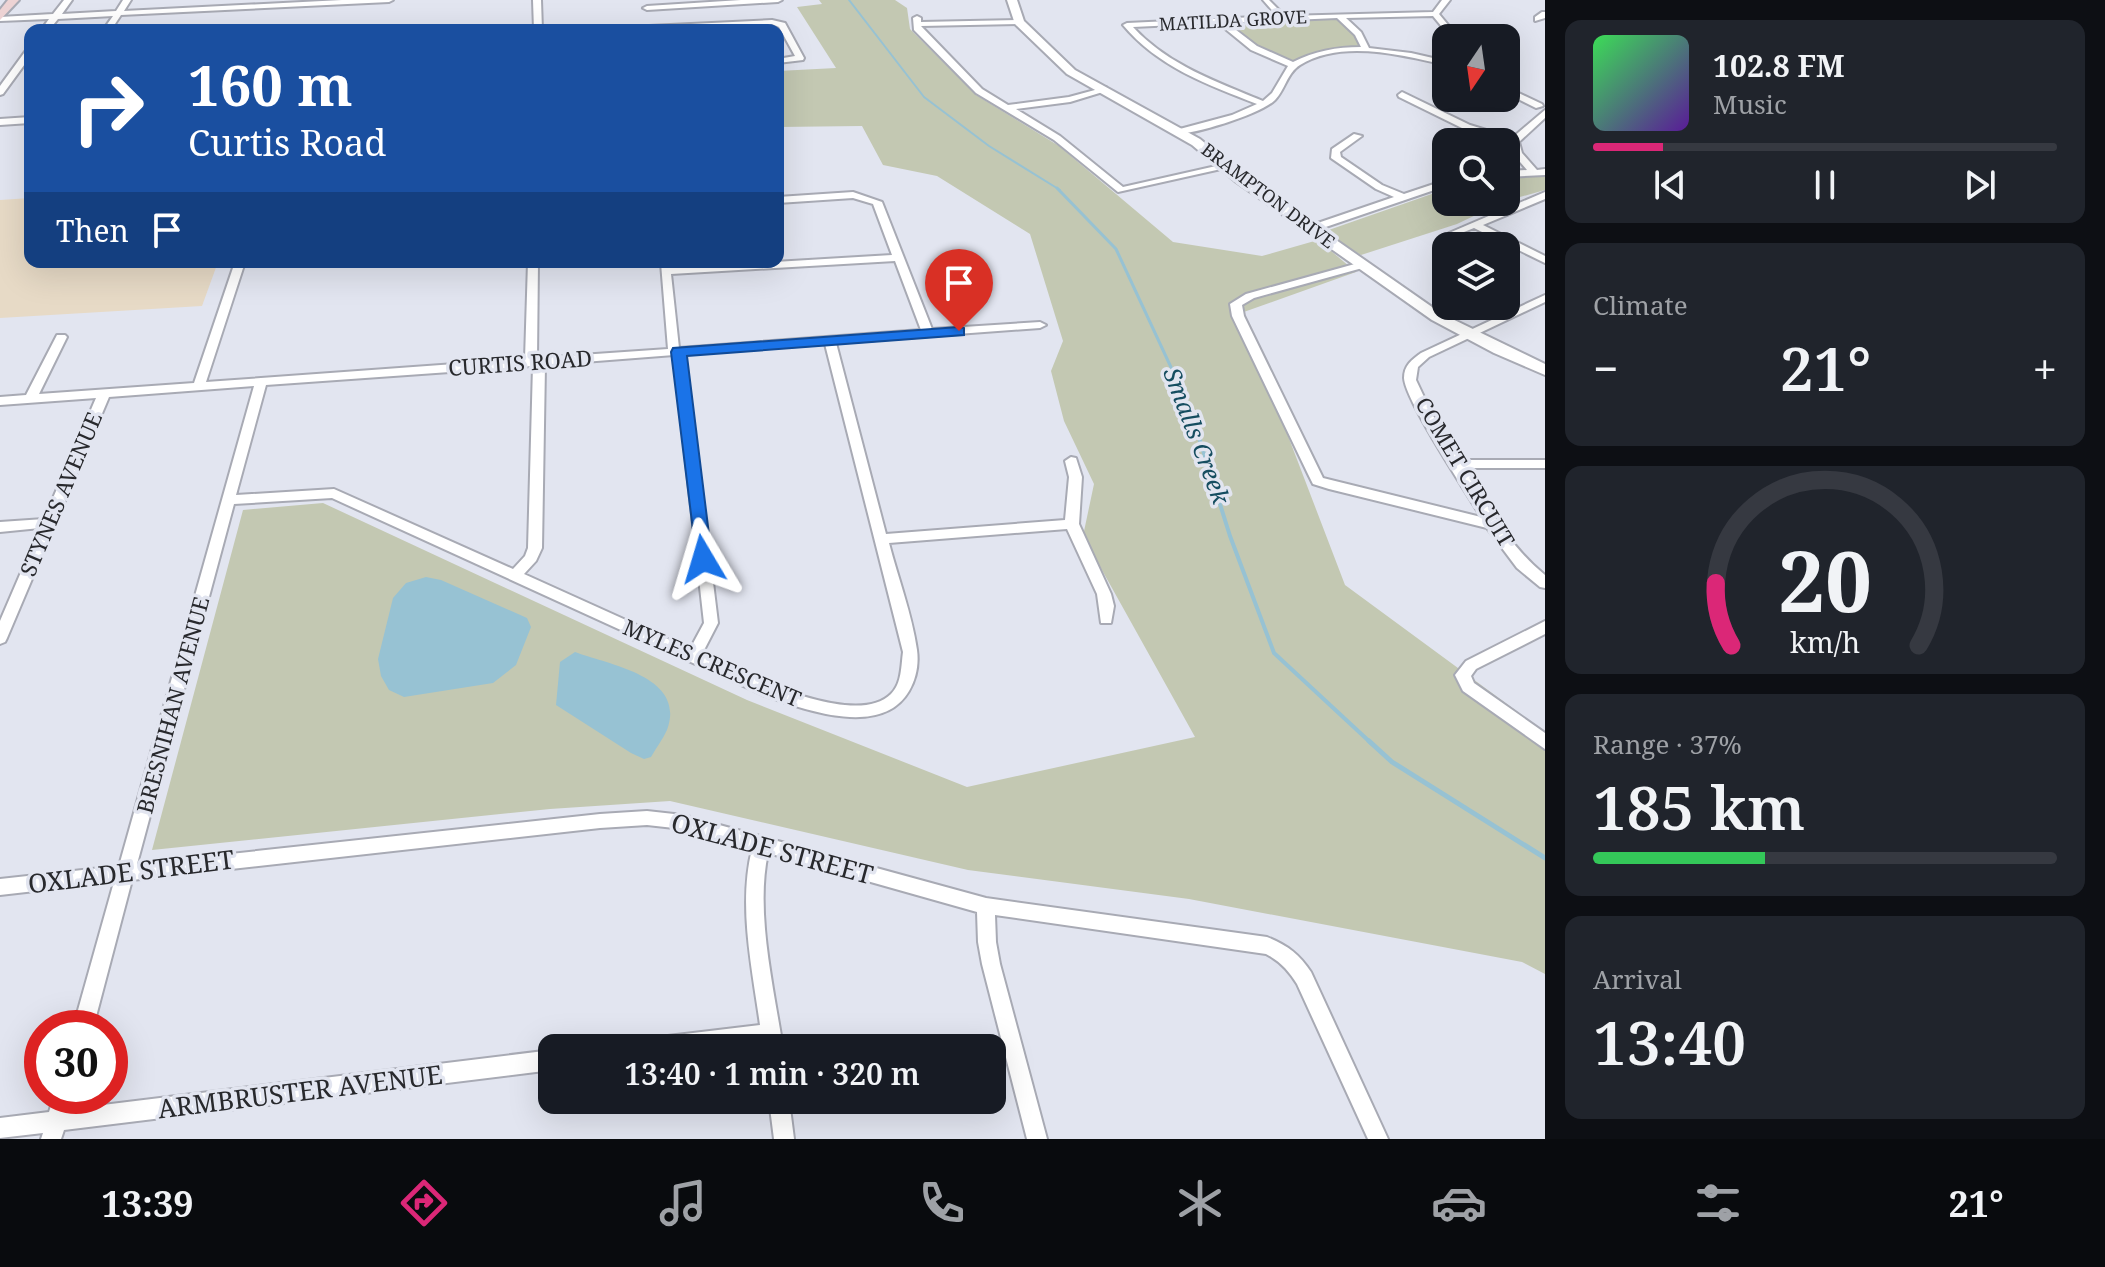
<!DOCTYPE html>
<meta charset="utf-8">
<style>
:root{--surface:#171b24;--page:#20242c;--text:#f1f3f6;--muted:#9ea1a6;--line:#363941;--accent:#db2777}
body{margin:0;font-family:"Noto Serif",serif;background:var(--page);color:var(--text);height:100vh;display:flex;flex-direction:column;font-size:30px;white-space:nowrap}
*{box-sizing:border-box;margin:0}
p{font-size:26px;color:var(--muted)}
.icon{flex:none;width:44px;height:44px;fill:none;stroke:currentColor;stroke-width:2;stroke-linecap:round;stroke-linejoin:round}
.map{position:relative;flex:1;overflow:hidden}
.side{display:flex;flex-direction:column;gap:20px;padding:20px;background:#0d0f14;width:560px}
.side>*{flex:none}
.banner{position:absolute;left:24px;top:24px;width:760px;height:244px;border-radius:16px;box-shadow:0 8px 32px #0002;background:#1a4fa0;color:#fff;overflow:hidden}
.needle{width:52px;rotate:193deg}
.controls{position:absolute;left:1432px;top:24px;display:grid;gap:16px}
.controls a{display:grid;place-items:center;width:88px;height:88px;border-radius:16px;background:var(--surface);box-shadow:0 8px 32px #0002;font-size:40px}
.speed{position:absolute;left:24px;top:1010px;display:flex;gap:16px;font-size:40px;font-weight:700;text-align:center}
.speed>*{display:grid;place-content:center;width:104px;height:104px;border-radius:50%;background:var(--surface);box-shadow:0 8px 32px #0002;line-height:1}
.speed .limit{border:12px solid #d22;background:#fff;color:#111}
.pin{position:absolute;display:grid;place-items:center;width:68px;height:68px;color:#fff;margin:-82px -34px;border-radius:50% 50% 50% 0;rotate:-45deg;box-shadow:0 0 8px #0007}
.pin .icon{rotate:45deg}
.me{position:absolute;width:88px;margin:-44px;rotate:353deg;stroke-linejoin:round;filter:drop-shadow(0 0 6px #0008)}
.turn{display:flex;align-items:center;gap:28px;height:168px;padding:0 32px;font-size:36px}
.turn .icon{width:104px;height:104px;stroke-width:2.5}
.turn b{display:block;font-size:56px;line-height:68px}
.then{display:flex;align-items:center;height:76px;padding:0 32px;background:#0003;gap:16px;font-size:30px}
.big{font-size:60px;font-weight:600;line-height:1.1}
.side .widget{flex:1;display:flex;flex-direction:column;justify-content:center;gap:12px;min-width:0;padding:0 28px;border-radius:16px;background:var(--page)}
.side .dial{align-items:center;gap:0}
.dial svg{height:208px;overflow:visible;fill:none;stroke:var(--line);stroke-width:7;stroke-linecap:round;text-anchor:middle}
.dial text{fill:var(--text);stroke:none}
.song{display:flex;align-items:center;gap:24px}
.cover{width:96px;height:96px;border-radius:12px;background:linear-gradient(135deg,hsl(130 70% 55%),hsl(270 70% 35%))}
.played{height:8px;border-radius:4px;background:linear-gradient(90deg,var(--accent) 15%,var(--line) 15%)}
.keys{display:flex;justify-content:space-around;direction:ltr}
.heat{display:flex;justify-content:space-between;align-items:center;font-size:44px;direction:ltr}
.charge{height:12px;border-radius:6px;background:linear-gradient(90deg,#34c759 37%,var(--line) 0)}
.trip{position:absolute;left:538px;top:1034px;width:468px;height:80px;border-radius:16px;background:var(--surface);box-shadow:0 8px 32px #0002;font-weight:600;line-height:80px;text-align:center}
.tabs{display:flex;height:128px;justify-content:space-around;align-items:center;background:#090b0e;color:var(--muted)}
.tabs .icon{width:56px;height:56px}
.tabs .on{color:var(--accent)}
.tabs b{font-size:36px;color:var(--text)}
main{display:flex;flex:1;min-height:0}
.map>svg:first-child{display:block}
.education{fill:#e7dac6}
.green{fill:#c3c8b2}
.water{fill:#97c2d3}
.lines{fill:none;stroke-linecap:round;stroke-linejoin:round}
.stream-far3{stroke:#97c2d3;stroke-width:2}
.stream-far2{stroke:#97c2d3;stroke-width:3}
.stream-far1{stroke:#97c2d3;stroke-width:4}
.stream{stroke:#97c2d3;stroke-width:5}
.minor-casing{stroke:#a8aab4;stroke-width:4}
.tertiary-casing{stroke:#a8aab4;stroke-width:4}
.secondary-casing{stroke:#a8aab4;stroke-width:4}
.minor{fill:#fff;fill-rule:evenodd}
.tertiary{fill:#fff;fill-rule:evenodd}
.secondary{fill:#edd3d4;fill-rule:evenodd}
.route{fill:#1a73e8;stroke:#114b97;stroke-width:2}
.labels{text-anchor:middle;stroke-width:7;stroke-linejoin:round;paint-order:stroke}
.far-street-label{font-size:18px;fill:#28292d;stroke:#e2e5f0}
.street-label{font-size:22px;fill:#28292d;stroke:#e2e5f0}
.water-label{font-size:24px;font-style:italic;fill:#154d60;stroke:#e2e5f0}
.near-street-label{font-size:26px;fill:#28292d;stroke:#e2e5f0}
</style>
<main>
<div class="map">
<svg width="1545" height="1139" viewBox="0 0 1545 1139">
<rect width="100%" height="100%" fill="#e2e5f0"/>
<path class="education" d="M30,198v64h188l-16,44 -202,12v-118z"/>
<path class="green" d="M819,0h76l12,8 3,21 66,66 83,51 114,96 89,14 56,-16 38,32 -115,41 104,272 200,147v242l-23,-12 -333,-63 -221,-29 -298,-69 -120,8 -398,41 91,-340 80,-7 424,197 220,87 228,-50 -112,-201 11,-52 -30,-63 -13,-50 12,-30 -33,-107 -93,-58 -54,-11 -21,-39 -84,1v-15h3l-3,-41 58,-3 -39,-61 25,-3z
M1335,18l21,16 5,13 -48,6 -20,9 -33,-13 -31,-24z
M1545,175v15l-39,11v-24z
M1446,189v13h57l-46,22 -96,31 -38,-23z"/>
<path class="water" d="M426,577l15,3 86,38 4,9 -15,38 -23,18 -89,14 -15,-7 -8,-14 -3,-17 15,-61 13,-15z
M575,652c34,13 112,24 92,78 -4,9 -11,18 -16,27l-7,2 -13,-6 -75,-48 4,-43z"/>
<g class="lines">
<path class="stream-far3" d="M849,0l75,97 65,49 71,44"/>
<path class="stream-far2" d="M1057,188l59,61 73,157 8,27"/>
<path class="stream-far1" d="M1197,431l33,105 44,117 97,90"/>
<path class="stream" d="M1369,741l23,21 153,96"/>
<g class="minor-casing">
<path id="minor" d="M64,0h8l-10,14 54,-3 7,-11h8l-7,11 218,-11h51l-4,2 -268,13 -10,15h-8l10,-14 -55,3 -9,11h-8l8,-11 -49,2v-4l53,-3z
M533,0h8l1,30h-8z
M741,0h41l-4,2 -131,8 -4,-2 4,-2z
M1263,0h6l16,16 148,-4 9,-12h8l-11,14 20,24h-8l-18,-22 -87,2 15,14 8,16 42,5 35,8v4c-44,-10 -105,-26 -146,0 -13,8 -15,25 -25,35 -14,14 -79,34 -99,34v-4l56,-15 25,-11c-49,-19 -99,-37 -134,-79l4,-2 150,-7zM1337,18l18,17 6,12c-25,0 -46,4 -68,15l-36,-16 -30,-23zM1218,23l33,27 37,16 -16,27 -9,8c-46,-19 -95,-36 -130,-74z
M1542,12h3v6l-10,3v-4z
M917,16l4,2v4l101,-2 1,2 -4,2 -98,2 61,63 26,16 61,-8 37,-10v4l-36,11 -54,7 44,27 63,51 102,-23 5,3 -112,25 -64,-52 -78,-47 -62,-63 -1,-12z
M772,20l13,3 19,35 -1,2 -25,3v-4l17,-3 -16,-29 -7,-3 -115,6 -12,-2 4,-2z
M27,49h3v8l-27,37 -3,1v-9z
M1506,87l36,17 1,2 -7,2 -30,-15z
M1402,92l68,33 42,13 33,-28v8l-26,24 3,11 15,17 8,-1v6l-39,2v-6l21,-1 -14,-16 -3,-11 -46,-14 -65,-32 -1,-2z
M30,117v6l-30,2v-6z
M1354,134l8,2 -22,16 1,5 41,28 22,9 42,-14v6l-132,45h-8v-4l88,-30 -18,-8 -45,-31 1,-9z
M853,192l29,10 50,127 108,-7 6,3 -6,3 -204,15 50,191 179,-14 4,-43 -4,-16 6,-4 5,1 6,19 -3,47 32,70 3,12 -3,17h-10l-4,-29 -30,-65 -178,14c9,35 23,71 28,107 2,14 -1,29 -8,41 -28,48 -106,18 -146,4l-431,-197 -98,6 -97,360 463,-50 47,-3 36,4 303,83 281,39c20,8 32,17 44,35l77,167h-20l-71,-155c-8,-13 -17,-23 -31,-30l-271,-39 1,27 4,22 47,175h-20l-45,-175 -4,-22 -1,-30 -209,-59c-13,59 6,136 15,195h-20v-4l-36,4h-86l3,-7 7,-3 109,-13c-8,-57 -22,-120 -8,-176l-69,-20 -36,-4 -47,3 -468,52 -39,148h-20l41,-146 -114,13v-16l119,-13 135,-480 -145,11 -102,241 -2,4 -5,2v-23l40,-93 -40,4v-10l44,-3 52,-121 -96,7v-8l26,-2 31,-60h8l2,2 -28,57 155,-11 41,-121h10l-39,120 319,-23 3,-97h10l-1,96 131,-9 -7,-86h8l2,5 221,-13 -19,-51 -20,-6 -75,5v-6zM895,261l26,69 -242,18 -8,-74zM825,344l78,308c-2,14 -1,31 -12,42 -36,36 -151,-22 -189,-40l16,-31 -33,-269zM674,355l30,268 -14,26 -166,-75 12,-13 6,-13 3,-183zM533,366l-5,182 -3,8 -12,13 -179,-80 -98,6 30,-110z
M1545,192v7l-62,26 62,31v7l-71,-35 -20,8 -5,-3z
M1362,262l4,1v4l-112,31 -12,7 2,11 79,162 158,39c-15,-25 -76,-117 -77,-139 0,-13 8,-18 17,-25l124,-58v7l-116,55 -11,10 -2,13 16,34 28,46h85v8h-80c23,39 45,79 80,107v13l-5,-1 -23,-19 -30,-40 -158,-39 -16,-5 -5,-10 -76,-158 -2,-12 16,-10z
M1545,621v13l-69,35 -5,7 3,7 71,50v16l-82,-58 -8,-16 11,-14z
M552,1050v20l-488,60 -3,9h-20l2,-6 -43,5v-20l49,-6 5,-16h20l-4,13z
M769,1100h20l5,39h-20z"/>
</g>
<g class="tertiary-casing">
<path id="tertiary" d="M1007,0h10l7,21 51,49 125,69 43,36 199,139 103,50v11l-51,-22 -62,-33 -197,-139 -43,-36 -125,-71 -52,-50z"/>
</g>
<g class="secondary-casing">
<path id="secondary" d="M8,0h11l-19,20v-10z"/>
</g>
<use href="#minor" class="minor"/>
<use href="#tertiary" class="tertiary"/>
<use href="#secondary" class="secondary"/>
</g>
<path class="route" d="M959,327l5,1v7l-277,21 25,203 -9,6 -6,-2 -26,-211 2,-4z"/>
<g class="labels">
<g class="far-street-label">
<text transform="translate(1233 21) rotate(-3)" y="6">MATILDA GROVE</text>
<text transform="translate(1268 196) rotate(37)" y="6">BRAMPTON DRIVE</text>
</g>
<g class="street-label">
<text transform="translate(520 363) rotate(-4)" y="8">CURTIS ROAD</text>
<text transform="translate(1465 472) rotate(59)" y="8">COMET CIRCUIT</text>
<text transform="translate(61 494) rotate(-67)" y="8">STYNES AVENUE</text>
<text transform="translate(712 663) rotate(23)" y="8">MYLES CRESCENT</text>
<text transform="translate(173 705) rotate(-75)" y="8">BRESNIHAN AVENUE</text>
</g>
<g class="water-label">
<text transform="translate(1196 436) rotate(69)" y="8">Smalls Creek</text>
</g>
<g class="near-street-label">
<text transform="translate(772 849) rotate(15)" y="9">OXLADE STREET</text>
<text transform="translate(131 872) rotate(-7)" y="9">OXLADE STREET</text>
<text transform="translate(300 1092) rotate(-7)" y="9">ARMBRUSTER AVENUE</text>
</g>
</g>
</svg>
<div class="controls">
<a><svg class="needle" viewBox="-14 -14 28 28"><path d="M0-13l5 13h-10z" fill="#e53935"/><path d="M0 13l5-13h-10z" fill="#9ea1a6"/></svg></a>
<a><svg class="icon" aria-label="search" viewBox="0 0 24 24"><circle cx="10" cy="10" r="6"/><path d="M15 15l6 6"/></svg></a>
<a><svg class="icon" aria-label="layers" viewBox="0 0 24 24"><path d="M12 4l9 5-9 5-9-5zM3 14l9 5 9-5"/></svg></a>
</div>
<div class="speed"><div class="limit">30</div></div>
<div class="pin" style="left:959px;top:331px;background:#d93025"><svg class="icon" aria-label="arrive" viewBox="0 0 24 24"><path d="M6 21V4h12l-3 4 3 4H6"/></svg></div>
<svg class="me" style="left:703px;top:559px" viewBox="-20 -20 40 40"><path d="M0-17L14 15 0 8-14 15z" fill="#1a73e8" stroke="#fff" stroke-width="4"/></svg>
<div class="trip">13:40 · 1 min · 320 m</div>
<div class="banner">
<div class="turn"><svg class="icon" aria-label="right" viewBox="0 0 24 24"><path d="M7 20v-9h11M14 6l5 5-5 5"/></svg><div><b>160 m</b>Curtis Road</div></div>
<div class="then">Then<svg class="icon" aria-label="arrive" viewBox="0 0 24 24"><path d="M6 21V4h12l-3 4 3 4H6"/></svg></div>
</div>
</div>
<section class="side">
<div class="widget">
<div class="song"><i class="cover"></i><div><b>102.8 FM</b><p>Music</p></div></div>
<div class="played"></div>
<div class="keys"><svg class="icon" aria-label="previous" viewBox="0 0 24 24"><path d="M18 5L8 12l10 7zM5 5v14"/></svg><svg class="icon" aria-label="pause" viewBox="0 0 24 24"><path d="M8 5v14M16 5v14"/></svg><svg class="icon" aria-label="next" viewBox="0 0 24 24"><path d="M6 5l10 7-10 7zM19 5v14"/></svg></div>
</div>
<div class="widget"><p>Climate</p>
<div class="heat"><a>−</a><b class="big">21°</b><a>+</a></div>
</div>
<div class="widget dial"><svg viewBox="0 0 100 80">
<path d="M14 69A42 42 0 1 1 86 69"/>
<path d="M14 69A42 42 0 0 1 8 45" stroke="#db2777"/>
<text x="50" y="56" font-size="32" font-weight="700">20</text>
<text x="50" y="72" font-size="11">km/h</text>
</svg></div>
<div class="widget"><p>Range · 37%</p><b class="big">185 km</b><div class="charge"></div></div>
<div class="widget"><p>Arrival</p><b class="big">13:40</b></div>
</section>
</main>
<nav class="tabs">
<b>13:39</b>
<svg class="icon on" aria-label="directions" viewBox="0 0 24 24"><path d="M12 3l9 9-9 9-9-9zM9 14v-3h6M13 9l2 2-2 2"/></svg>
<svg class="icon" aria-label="music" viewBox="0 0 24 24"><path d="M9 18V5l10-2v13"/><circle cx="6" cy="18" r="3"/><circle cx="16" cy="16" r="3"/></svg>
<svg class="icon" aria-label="phone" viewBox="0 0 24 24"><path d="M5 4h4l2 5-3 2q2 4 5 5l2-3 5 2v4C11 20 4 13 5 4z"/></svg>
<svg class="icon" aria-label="climate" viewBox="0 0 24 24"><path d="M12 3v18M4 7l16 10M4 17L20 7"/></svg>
<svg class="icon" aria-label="car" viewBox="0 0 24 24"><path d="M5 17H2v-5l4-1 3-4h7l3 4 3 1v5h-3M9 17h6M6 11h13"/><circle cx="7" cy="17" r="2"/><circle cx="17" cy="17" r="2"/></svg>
<svg class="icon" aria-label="filters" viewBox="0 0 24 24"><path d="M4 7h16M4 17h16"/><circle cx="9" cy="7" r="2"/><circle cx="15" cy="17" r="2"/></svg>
<b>21°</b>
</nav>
